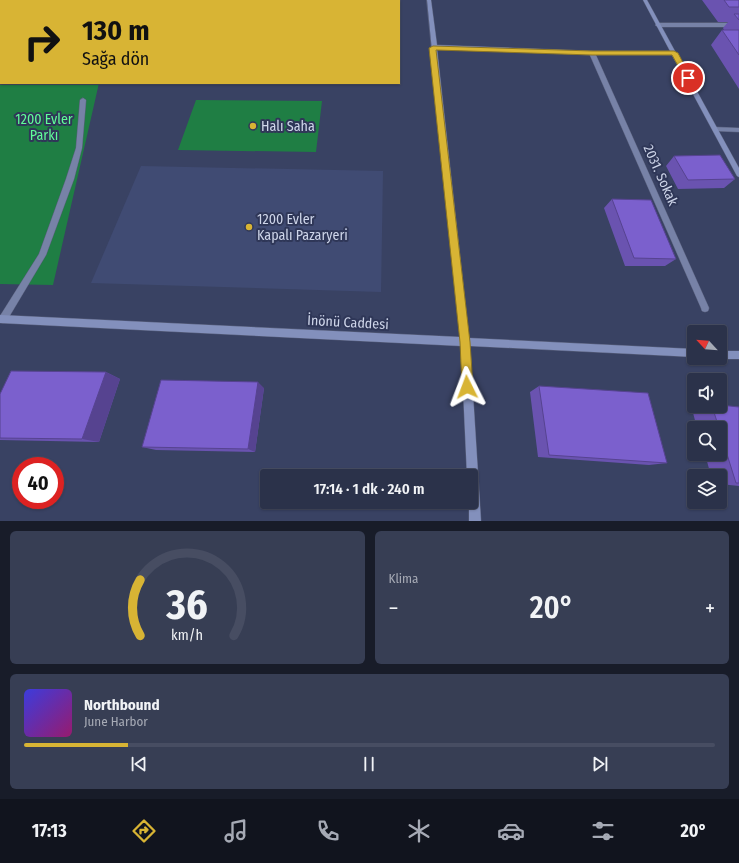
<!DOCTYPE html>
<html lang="tr">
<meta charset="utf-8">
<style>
:root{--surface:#2b324a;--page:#373e54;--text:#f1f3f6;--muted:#a6aab5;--line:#474d62;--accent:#d8b434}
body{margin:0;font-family:"Fira Sans Condensed",sans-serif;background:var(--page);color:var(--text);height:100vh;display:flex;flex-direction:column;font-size:15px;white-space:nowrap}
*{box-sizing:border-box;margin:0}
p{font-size:13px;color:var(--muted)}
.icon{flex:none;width:22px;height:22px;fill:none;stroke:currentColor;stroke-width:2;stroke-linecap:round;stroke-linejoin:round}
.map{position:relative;height:521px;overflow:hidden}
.details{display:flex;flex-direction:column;gap:10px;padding:10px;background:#181c29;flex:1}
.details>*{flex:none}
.top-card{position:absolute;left:0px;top:0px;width:400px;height:84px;box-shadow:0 1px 3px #0004,0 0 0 1px var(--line);background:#d8b434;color:#111;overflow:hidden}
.needle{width:26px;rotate:296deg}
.tools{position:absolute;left:687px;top:325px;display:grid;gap:8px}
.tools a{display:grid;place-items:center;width:40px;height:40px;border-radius:4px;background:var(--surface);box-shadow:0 1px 3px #0004,0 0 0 1px var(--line);font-size:20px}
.speed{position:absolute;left:12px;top:457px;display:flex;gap:8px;font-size:20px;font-weight:700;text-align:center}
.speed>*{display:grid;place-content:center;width:52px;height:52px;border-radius:50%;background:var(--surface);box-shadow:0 1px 3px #0004,0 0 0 1px var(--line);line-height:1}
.speed .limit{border:6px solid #d22;background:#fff;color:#111}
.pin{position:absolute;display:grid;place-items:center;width:34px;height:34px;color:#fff;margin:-17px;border:2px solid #fff;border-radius:50%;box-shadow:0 1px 4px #0007}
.me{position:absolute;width:44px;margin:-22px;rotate:357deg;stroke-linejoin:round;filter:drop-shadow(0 0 3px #0008)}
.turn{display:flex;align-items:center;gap:14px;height:84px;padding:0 16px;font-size:18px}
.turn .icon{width:52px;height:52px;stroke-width:2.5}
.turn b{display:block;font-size:28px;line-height:34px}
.big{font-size:30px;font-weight:600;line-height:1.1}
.details .widget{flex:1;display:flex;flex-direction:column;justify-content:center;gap:6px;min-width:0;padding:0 14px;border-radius:6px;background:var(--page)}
.details .dial{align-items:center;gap:0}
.dial svg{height:104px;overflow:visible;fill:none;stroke:var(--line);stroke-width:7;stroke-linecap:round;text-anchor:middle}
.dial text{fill:var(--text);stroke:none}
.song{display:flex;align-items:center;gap:12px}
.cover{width:48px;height:48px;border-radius:6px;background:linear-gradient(135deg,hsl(240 70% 55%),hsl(320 70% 35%))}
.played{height:4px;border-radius:2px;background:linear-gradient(90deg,var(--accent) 15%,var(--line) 15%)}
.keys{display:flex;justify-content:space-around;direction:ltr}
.heat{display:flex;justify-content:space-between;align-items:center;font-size:22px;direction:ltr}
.details .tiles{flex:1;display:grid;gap:10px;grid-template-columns:1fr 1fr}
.widget:last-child{grid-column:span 2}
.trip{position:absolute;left:260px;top:469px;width:218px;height:40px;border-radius:4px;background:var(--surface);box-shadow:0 1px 3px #0004,0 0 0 1px var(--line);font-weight:600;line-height:40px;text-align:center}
.menu{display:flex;height:64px;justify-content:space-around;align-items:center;background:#11141e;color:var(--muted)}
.menu .icon{width:28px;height:28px}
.menu .active{color:var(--accent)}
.menu b{font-size:18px;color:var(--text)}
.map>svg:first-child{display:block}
.built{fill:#404b73}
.green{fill:#1f7e44}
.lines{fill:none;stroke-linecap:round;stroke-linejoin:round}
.lane-casing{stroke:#585f7b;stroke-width:1}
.street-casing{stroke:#585f7b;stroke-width:1}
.secondary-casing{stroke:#585f7b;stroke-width:1}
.lane{fill:#7782a7;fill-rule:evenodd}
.street{fill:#7782a7;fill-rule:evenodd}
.secondary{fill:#8390bc;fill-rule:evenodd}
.wall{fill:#6a53b0}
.shaded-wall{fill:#564390}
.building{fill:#7b60cd;stroke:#564390}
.route{fill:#d8b434;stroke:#8c7522}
.poi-dot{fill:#d8b434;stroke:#2f3758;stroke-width:1.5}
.labels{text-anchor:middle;stroke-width:4;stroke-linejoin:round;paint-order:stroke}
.park-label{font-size:14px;fill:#60fd98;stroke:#2f3758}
.poi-label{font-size:14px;fill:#ced5e9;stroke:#2f3758;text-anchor:start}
.street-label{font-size:14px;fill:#ced5e9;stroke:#2f3758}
</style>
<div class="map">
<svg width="739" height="521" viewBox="0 0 739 521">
<rect width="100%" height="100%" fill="#394263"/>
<path class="built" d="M141,166l242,5 -2,121 -290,-9z"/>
<path class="green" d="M0,73l1,10h98l-46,202 -53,-1z
M196,100l126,1 -6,51 -138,-2z"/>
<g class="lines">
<g class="lane-casing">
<path id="lane" d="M83,98l3,2 -4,48 -8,31 -28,76 -40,67 -3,1 -3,-1v-6l39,-62 27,-75 10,-31 4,-48z"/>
</g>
<g class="street-casing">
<path id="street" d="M87,0h4l1,1h-6z
M169,0h4l1,1h-6z
M739,23v4h-81l-3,-2 3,-2z
M592,51l3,2 114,255 -1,3 -3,1 -3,-1 -1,-3 -112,-255z
M1,55v9h-1v-8z
M714,127l25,1v4l-23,-1 -3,-2z"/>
</g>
<g class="secondary-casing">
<path id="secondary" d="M427,0h4l6,45 155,6h78l-27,-51h4l92,168v9l-2,-1 -65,-121h-80l-155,-6 32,289 225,11v8l-224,-11 11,175h-12v-19h2v-26h-4l-6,-130 -461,-23v-8l460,22z
M720,351h19v8h-19l-3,-1h3z"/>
</g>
<use href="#lane" class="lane"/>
<use href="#street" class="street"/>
<use href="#secondary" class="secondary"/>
</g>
<path class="wall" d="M702,0h37v89l-28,-44 11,-15h2l-1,-2 5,-6h-10z
M674,156l61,23 -11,9 -46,1 -12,-23z
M612,199l64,60 -11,7h-40l-21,-58z
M106,372l14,7 -21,63 -99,-2v-46z
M539,386l128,77 -18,2 -111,-8 -8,-65z
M264,388l-9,64 -99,-2 -14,-3z
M704,406l35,1v79l-19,-2v-8h-9l-6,-22h15v-26h-23l-5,-19z"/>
<path class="shaded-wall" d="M64,0h5v1h-5z
M106,372l14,7 -21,63 -17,-3z
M258,382l6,6 -9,64 -7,-3z"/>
<path class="building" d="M30,0h34v1h-34z
M114,0h34v1h-34z
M724,0h15v7h-10z
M734,14h5v6z
M722,30h17v25z
M720,155l15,24 -47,1 -14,-24z
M612,199l39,1 25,59 -42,-1z
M11,371l95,1 -24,67 -82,-1v-44z
M161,380l97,2 -10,67 -106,-2z
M539,386l109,7 19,70 -118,-8z
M720,405l19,2v76h-3l-16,-51v-4h-1l-7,-22h8z"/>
<path class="route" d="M433,46l159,5h82l4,2 13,25 -5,2 -14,-25h-80l-156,-5 34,292 3,45 -2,4 -4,1 -4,-1 -1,-4 -2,-45 -31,-294z"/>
<g class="poi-dot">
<circle cx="253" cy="126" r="4"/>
<circle cx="249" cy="227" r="4"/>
</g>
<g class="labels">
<g class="park-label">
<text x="44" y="124">1200 Evler<tspan x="44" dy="16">Parkı</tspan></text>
</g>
<g class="poi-label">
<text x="261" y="131">Halı Saha</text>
<text x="257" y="224">1200 Evler<tspan x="257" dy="16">Kapalı Pazaryeri</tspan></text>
</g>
<g class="street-label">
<text transform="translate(661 175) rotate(66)" y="5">2031. Sokak</text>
<text transform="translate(348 322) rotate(3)" y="5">İnönü Caddesi</text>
</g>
</g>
</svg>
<div class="tools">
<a><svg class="needle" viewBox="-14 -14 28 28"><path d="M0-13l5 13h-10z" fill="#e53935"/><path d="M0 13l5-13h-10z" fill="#a6aab5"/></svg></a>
<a><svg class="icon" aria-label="sound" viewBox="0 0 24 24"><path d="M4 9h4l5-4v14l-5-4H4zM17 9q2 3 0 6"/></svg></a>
<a><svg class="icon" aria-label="search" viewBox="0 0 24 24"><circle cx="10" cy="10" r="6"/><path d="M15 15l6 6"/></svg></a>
<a><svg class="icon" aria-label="layers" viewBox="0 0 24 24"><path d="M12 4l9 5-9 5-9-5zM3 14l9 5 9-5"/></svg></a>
</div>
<div class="speed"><div class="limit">40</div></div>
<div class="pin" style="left:688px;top:78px;background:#d93025"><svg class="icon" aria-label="arrive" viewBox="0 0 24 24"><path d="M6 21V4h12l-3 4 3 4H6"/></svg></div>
<svg class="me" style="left:467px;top:387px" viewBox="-20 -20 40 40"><path d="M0-17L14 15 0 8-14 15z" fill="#d8b434" stroke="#fff" stroke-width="4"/></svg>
<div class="trip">17:14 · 1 dk · 240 m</div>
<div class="top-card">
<div class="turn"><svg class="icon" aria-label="right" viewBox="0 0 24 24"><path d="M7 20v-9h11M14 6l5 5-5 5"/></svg><div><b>130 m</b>Sağa dön</div></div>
</div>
</div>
<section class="details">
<div class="tiles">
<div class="widget dial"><svg viewBox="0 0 100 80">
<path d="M14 69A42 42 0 1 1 86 69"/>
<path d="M14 69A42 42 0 0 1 14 26" stroke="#d8b434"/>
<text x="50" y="56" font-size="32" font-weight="700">36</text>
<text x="50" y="72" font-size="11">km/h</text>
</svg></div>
<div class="widget"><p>Klima</p>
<div class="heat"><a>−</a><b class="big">20°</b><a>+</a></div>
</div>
<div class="widget">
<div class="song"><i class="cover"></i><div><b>Northbound</b><p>June Harbor</p></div></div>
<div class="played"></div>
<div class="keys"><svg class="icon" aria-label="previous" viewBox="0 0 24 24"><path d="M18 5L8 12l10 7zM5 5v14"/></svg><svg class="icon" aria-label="pause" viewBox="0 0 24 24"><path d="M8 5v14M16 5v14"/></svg><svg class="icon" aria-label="next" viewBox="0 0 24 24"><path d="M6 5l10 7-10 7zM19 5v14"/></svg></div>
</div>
</div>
</section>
<nav class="menu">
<b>17:13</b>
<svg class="icon active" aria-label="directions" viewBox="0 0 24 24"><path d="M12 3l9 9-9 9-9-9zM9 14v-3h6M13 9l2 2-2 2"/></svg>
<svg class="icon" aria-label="music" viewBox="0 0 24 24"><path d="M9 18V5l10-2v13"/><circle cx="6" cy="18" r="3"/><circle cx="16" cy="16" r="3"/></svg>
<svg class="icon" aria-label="phone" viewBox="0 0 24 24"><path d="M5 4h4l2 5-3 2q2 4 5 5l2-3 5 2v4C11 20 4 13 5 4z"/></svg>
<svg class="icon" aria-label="climate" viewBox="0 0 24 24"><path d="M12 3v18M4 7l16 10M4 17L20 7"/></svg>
<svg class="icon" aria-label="car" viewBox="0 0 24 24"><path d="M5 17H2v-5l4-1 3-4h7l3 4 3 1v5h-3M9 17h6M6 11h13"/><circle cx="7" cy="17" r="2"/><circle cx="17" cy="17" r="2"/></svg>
<svg class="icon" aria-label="filters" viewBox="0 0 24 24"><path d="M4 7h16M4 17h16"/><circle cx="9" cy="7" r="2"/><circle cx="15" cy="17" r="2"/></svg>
<b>20°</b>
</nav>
